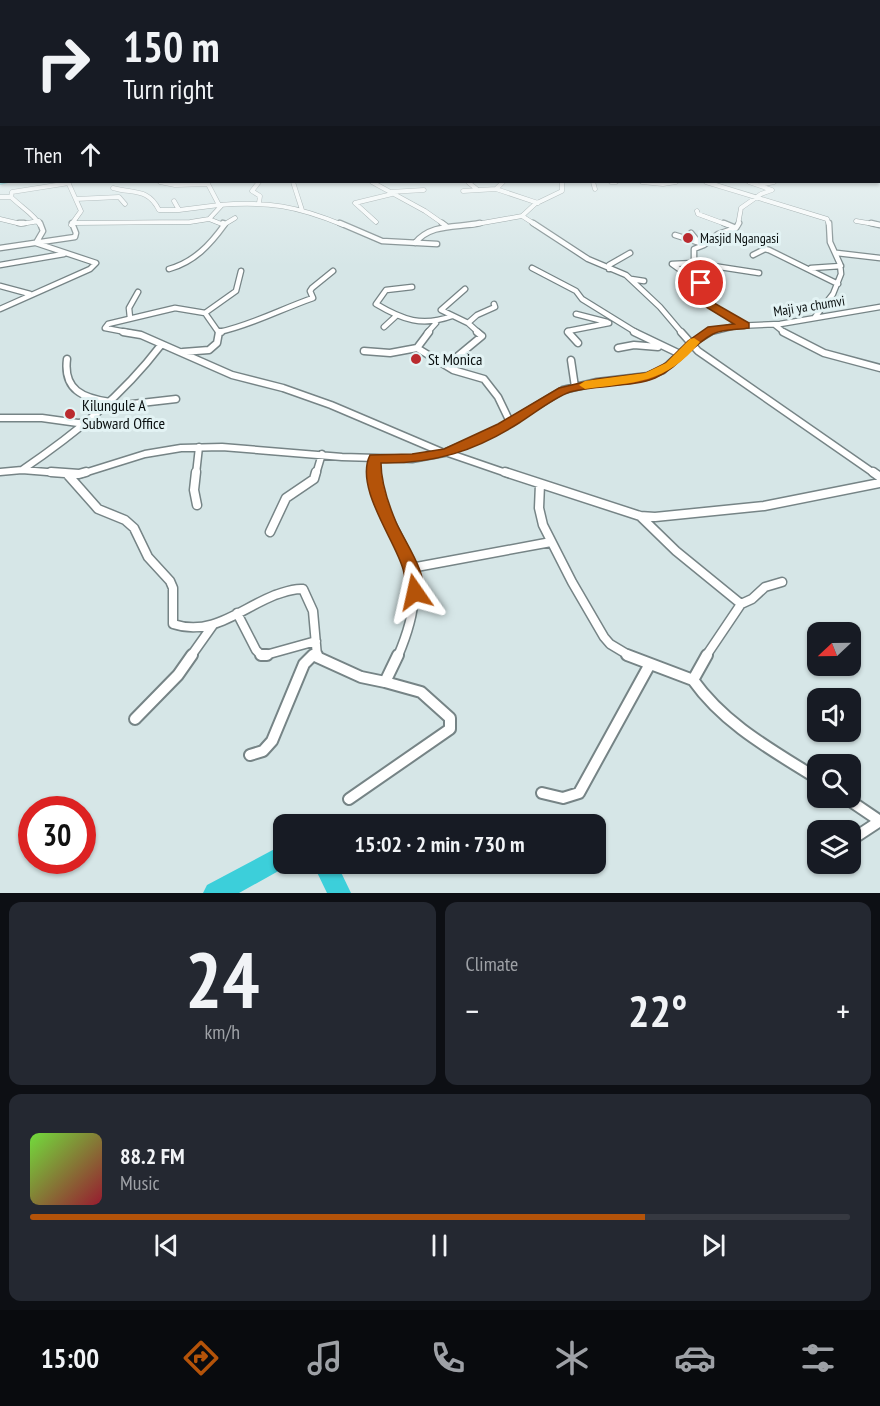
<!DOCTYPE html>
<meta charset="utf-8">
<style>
:root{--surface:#171b24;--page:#242831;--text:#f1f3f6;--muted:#9ea1a6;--line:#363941;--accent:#b45309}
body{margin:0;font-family:"PT Sans Narrow",sans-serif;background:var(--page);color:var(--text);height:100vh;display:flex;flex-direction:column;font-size:22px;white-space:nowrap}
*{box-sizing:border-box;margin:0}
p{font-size:20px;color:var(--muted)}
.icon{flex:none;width:33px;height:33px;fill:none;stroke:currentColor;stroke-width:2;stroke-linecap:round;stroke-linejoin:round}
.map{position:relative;height:893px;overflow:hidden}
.details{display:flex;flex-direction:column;gap:9px;padding:9px;background:#0d0f14;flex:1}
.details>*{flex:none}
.banner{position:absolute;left:0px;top:0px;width:880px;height:183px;box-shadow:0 2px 4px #0004;background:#171b24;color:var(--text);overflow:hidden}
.needle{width:39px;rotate:248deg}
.fabs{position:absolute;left:807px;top:622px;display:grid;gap:12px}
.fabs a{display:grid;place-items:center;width:54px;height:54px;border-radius:12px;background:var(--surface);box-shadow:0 2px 4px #0004;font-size:30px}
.speed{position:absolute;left:18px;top:796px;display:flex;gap:12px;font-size:30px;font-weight:700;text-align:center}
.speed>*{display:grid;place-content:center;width:78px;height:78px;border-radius:50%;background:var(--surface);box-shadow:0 2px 4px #0004;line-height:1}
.speed .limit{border:9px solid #d22;background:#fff;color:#111}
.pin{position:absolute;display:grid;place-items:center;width:51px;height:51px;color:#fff;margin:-26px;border:3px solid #fff;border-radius:50%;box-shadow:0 2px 6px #0007}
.me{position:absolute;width:66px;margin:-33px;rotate:349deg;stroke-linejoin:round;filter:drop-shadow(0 0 4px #0008)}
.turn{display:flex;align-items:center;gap:21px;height:126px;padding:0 24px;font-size:27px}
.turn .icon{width:78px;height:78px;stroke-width:2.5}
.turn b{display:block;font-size:42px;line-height:51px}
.then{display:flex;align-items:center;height:57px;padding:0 24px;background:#0003;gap:12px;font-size:22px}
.big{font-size:45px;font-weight:600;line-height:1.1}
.details .tile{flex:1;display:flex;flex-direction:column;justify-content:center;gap:9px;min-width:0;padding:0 21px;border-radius:12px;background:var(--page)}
.details .dial{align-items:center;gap:0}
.dial b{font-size:78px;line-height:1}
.song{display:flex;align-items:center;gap:18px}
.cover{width:72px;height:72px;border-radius:9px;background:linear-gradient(135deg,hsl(100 70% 55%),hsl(350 70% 35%))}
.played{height:6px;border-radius:3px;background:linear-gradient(90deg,var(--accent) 75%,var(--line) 75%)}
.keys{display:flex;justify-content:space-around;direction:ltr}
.heat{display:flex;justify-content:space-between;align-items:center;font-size:33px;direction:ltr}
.details .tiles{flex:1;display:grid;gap:9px;grid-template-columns:1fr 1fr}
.tile:last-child{grid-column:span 2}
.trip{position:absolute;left:273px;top:814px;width:333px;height:60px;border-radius:12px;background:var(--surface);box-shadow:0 2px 4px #0004;font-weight:600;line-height:60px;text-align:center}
.menu{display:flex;height:96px;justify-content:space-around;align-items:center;background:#090b0e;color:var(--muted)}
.menu .icon{width:42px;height:42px}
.menu .selected{color:var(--accent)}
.menu b{font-size:27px;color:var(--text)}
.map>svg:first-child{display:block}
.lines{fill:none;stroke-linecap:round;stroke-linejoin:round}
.river{fill:#3ccfda;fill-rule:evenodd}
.minor-far4-casing{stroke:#768486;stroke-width:5}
.minor-far3-casing{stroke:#768486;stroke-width:7}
.minor-far2-casing{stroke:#768486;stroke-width:9}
.minor-far1-casing{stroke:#768486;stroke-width:11}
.minor-casing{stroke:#768486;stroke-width:14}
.minor-far4{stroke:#fff;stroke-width:4}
.minor-far3{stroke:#fff;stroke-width:4.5}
.minor-far2{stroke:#fff;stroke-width:6}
.minor-far1{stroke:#fff;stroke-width:8}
.minor{stroke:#fff;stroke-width:10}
.route{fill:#b45309;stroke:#753606;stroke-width:1.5}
.slow{fill:#f59e0b}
.poi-dot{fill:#ba2b2f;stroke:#e3f3f4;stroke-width:2}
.labels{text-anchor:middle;stroke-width:6;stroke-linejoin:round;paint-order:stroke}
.far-poi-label{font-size:14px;fill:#090f0f;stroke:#e3f3f4;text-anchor:start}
.far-street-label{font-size:14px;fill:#090f0f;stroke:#e3f3f4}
.poi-label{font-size:16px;fill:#090f0f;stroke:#e3f3f4;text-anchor:start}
</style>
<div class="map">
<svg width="880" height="893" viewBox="0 0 880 893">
<rect width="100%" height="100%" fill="#d6e6e7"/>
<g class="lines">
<path class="river" d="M0,181l2,1h10l-12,3z
M284,844v20h7l-52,29h-36l4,-8z
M313,864h24l14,29h-24z"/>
<g class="minor-far4-casing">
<path id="minor-far4" d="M68,182l13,29 -10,14
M160,182l15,3 33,-1 11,21c49,-4 78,1 124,20
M259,182l-7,9 8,5 -1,7
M293,182l9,28
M372,182l53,29 20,14
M593,182l2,7
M611,182h5
M642,182l21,2 13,-2
M706,182l121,37 2,6
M469,183l9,7
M760,185l14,-3
M113,188c21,6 35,0 46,22h20
M496,189l42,14
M463,191l33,-2 7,-7
M390,192l34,-2
M0,197h11
M76,199l43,-2 6,7
M174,201l5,9 40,-5
M697,211l1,3 30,11
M0,219l21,5 18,-3
M209,219l15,6
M856,221l24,4
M376,222l-21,-19 37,-9
M73,223l117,-1 19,-3 13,-14
M225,224l10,-6
M40,225c-5,-10 -20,-19 -29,-28l1,-5 57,-9
M471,225l51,-9
M536,225l-14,-9 13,-12 27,-13v-9
M738,225l3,-17 20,-14 11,-4 -23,-8"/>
</g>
<g class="minor-far3-casing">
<path id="minor-far3" d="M19,223h5
M340,223l42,18 55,3
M442,223l4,3
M533,223l55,36 38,16 34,32 22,26
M724,223l12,5
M739,223l-3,5 -18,6 -14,11 -10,4v14l-22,1 31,22 4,14 10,10 26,14
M871,223l9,2
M691,233l8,10
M675,235l22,7
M415,243c16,-20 42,-15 65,-20
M0,248l75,-11 1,-4 -4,-10
M837,253l43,5
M753,255l12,-6 4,1 69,34
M694,263l65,10
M0,265l64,-11
M532,268l44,23 6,8 55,34
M811,268l30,-2
M169,269c25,-7 41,-24 56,-45l-2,-1
M609,269v-4l21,-12
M631,279l13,2
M0,286l30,8
M412,287l-26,3 -10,14c27,16 46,23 76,12
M465,289l-24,21 27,13 11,10
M0,309l90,-40 6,-6 -60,-20 7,-12 -3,-8
M576,314l31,8
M815,317l18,-23 8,-20 -1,-10 -10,-22 -1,-19
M130,318l-1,-10 9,-16
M468,323l9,-8 18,-8 -1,-3
M775,325l10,8
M384,327l12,-11
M219,332c33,-7 62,-23 94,-34l-3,-7 2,-3 21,-17
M131,333l-26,-5 3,-4 67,-16 30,5
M219,333l-14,-20 31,-22 5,-20
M427,333l9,-10
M570,333l-2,-2 41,-8
M707,333l28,-7 45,-2 100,-17"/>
</g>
<g class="minor-far2-casing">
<path id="minor-far2" d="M123,332l18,3 91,40 51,13 48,17 113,48
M219,332h2
M568,332l10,11
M634,332l46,22
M681,332l17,19 177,123
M783,332l41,21 56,15
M417,348l12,-16
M618,348l16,-3 24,2
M364,351l26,2 27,-5 36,22 31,9 14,18 12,25
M183,352l26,-2 8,-7 2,-11
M67,359c-4,31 16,39 43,43
M571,360l4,27
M447,365l35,-29 -5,-4
M106,407l70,-8
M0,418h42l36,5 12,-1
M448,453l61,21
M22,470c53,-36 100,-74 139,-125
M0,472l22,-2 50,4
M81,474l64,-20 36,-6 41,-1 120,10 70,2 32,-6 48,-20 71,-43 34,-8 51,-6 15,-6 29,-27 18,-11
M196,474l3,-27
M316,474l6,-20
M375,474v-16"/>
</g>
<g class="minor-far1-casing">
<path id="minor-far1" d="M51,472l28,2 7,-2
M196,472l-2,18 3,15
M375,472c2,24 12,44 23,65 23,45 19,74 0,119
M505,472l135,44 15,1 109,-11 116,-23
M873,472l7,5
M68,475l30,34 27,11 9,8 14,29 22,24 3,7v36c39,13 67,-15 102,-29 10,-3 18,-7 28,-6l10,22 4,45
M540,484l-1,24 4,17 29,57 32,55 6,7 20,12
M640,516l36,35 65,53
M270,532l16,-34 28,-19 2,-7
M411,568l140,-26
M237,613l19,37 6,6 54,-15
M191,656l22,-31
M312,656l3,-3
M706,656l35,-52 11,-5 13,-12 17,-5"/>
</g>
<g class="minor-casing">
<path id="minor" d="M261,655h6
M317,655v2l44,20 24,5 13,-27
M627,655l66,25 14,-25
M693,680c32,45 79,70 125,99
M135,719l43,-44 14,-20
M250,755l13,-4 9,-10 32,-77 9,-9
M542,793l21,5 16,-5 71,-129
M846,798l34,23
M349,799l101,-70v-11l-29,-26 -36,-10
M851,840l29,-19"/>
</g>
<use href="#minor-far4" class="minor-far4"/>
<use href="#minor-far3" class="minor-far3"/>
<use href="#minor-far2" class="minor-far2"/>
<use href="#minor-far1" class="minor-far1"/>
<use href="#minor" class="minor"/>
</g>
<linearGradient id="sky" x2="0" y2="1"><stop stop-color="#63bfe2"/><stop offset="0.53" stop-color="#edf4f4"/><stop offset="1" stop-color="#edf4f4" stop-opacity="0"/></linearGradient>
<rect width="880" height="266" fill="url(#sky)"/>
<path class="route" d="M697,281h7l10,22 35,20v5c-11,2 -26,1 -36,6 -23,12 -32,32 -58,44 -20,9 -60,7 -85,14 -17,6 -35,21 -51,31 -44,28 -85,41 -138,40 0,20 7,40 15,59 8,19 35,55 25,75l-6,2 -6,-2c-5,-9 -3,-18 -6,-28 -8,-29 -49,-82 -33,-114l42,-1 32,-5 54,-25 61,-36 38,-9 49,-6 20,-10 22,-22 20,-14 26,-3 -28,-17 -10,-24z"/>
<path class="slow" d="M694,338l6,4c-34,42 -65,40 -115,47l-6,-4 6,-4 60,-8 21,-10 24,-24z"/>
<g class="poi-dot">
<circle cx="688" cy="238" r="6"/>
<circle cx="416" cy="359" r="6"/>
<circle cx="70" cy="414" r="6"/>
</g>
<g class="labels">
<g class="far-poi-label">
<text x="700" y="243">Masjid Ngangasi</text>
</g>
<g class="far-street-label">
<text transform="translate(809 306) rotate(-9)" y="5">Maji ya chumvi</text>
</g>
<g class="poi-label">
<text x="428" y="365">St Monica</text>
<text x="82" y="411">Kilungule A<tspan x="82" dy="18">Subward Office</tspan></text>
</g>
</g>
</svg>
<div class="fabs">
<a><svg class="needle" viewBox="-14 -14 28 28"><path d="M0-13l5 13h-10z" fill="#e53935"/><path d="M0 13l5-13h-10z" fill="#9ea1a6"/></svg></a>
<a><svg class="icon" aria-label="sound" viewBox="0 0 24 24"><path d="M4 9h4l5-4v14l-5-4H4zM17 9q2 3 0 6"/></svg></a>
<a><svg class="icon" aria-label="search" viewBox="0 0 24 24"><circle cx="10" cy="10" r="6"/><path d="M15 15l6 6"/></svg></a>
<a><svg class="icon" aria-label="layers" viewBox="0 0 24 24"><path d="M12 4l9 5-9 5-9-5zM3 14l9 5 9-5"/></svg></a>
</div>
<div class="speed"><div class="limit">30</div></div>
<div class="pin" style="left:701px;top:283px;background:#d93025"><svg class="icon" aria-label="arrive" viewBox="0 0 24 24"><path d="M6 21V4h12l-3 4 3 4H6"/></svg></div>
<svg class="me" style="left:415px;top:592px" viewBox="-20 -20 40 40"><path d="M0-17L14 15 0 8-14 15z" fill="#b45309" stroke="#fff" stroke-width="4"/></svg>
<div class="trip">15:02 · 2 min · 730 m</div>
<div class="banner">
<div class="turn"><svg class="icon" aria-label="right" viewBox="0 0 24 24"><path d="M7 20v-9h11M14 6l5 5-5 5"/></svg><div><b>150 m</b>Turn right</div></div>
<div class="then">Then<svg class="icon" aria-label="ahead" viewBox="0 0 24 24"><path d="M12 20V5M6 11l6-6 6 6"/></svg></div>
</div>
</div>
<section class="details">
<div class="tiles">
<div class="tile dial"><b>24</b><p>km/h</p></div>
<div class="tile"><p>Climate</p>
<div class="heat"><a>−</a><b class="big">22°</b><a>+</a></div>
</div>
<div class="tile">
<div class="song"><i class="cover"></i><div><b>88.2 FM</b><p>Music</p></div></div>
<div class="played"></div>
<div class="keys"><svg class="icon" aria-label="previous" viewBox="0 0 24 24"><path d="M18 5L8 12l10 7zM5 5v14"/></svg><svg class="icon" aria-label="pause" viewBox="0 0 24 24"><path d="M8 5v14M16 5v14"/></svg><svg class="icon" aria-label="next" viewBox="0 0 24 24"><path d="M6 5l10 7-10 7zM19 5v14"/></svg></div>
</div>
</div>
</section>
<nav class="menu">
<b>15:00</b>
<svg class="icon selected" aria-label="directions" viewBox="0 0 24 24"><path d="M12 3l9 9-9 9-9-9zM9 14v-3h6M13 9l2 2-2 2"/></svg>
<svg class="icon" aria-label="music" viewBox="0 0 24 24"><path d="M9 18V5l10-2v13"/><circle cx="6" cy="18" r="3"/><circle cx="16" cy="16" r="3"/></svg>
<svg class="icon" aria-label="phone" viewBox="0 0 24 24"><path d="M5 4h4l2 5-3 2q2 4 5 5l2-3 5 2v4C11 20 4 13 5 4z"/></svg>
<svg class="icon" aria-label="climate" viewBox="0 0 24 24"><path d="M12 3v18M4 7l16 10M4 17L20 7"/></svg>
<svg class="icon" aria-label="car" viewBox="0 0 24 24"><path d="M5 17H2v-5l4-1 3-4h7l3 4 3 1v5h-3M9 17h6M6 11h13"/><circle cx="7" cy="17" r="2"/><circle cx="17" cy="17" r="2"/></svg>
<svg class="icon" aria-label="filters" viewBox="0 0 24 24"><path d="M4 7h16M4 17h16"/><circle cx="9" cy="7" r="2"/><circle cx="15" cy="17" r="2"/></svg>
</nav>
